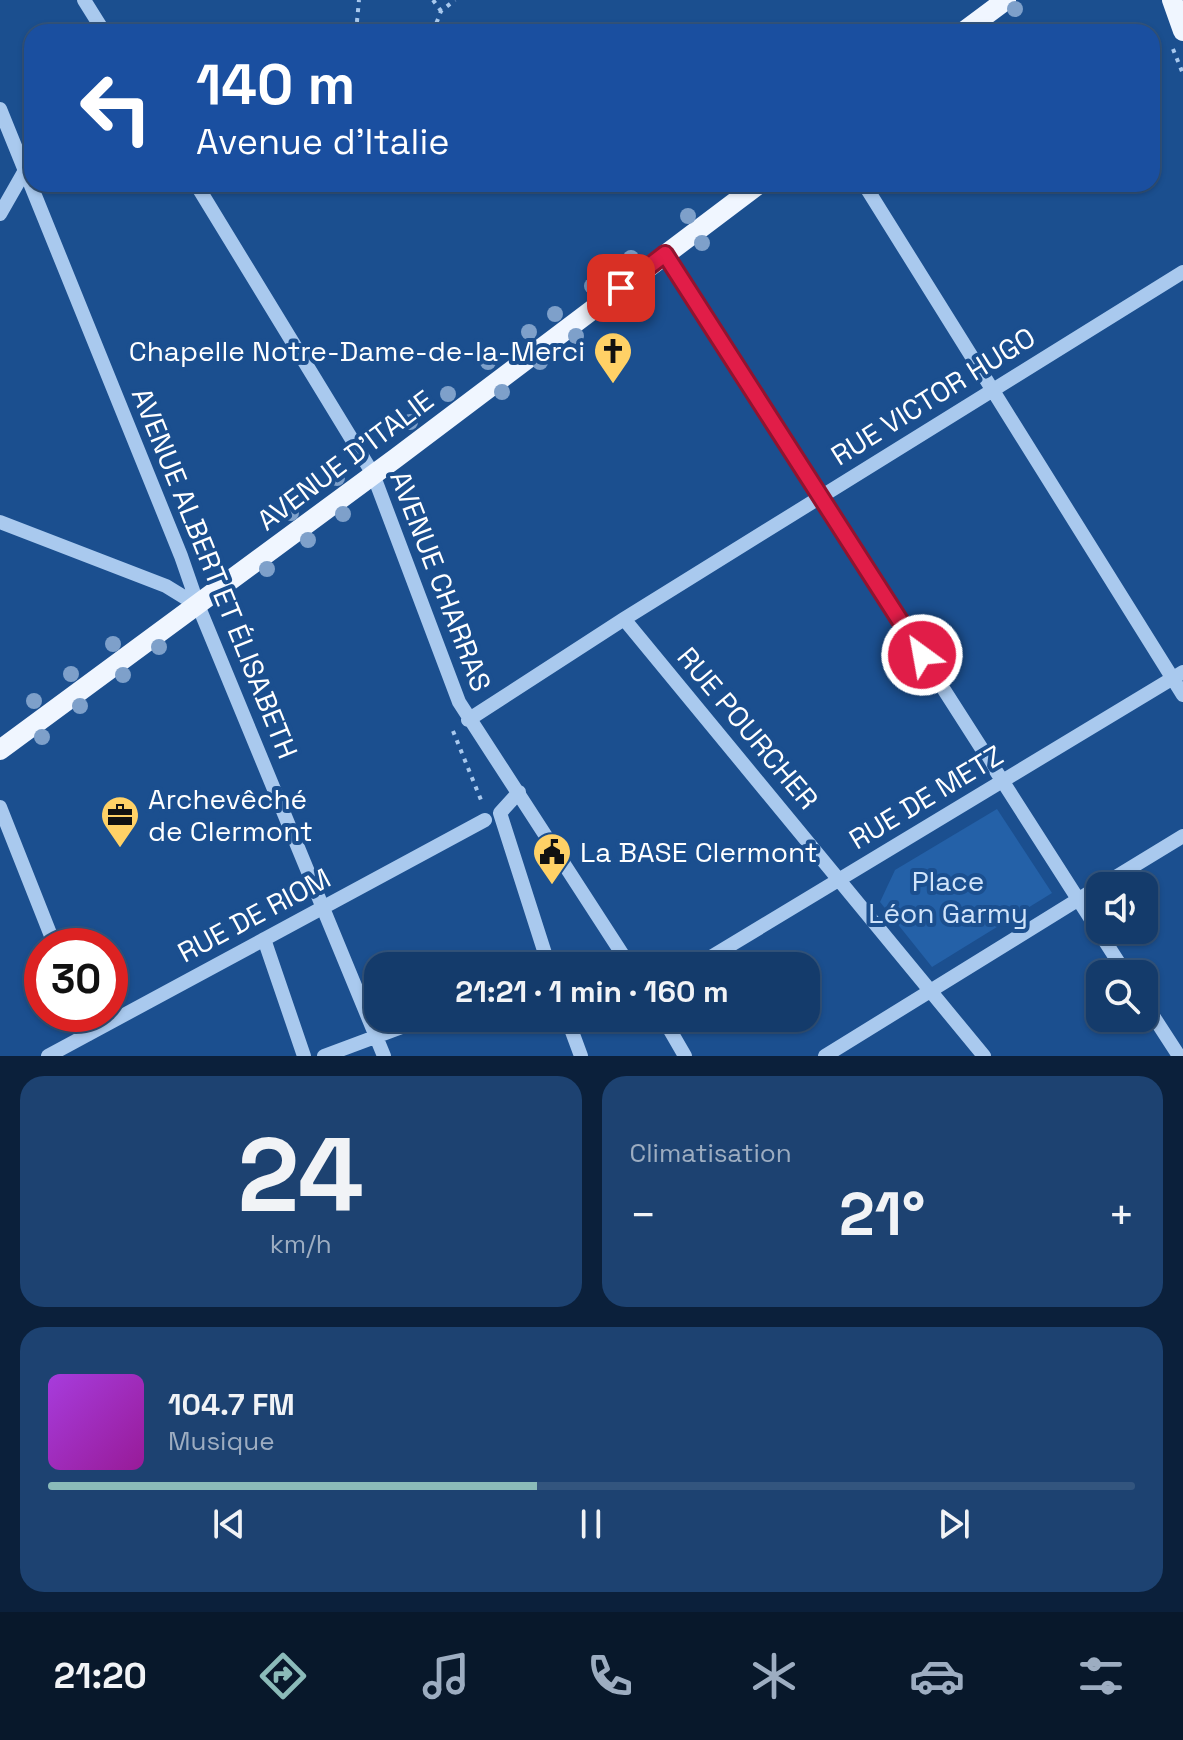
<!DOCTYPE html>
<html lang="fr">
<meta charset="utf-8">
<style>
:root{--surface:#143b6b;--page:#1d4271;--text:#f1f3f6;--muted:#9dadc1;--line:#33557e;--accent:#8bbbb9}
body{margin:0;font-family:"Space Grotesk",sans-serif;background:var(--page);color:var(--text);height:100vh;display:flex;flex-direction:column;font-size:30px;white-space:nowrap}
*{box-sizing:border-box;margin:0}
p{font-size:26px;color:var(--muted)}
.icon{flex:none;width:44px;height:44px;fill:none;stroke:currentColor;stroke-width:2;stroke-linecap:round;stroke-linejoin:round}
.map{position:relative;height:1056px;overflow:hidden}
.panel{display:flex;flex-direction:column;gap:20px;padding:20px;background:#0b203b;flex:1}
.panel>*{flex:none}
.top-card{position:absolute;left:24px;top:24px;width:1136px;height:168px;border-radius:24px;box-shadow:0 2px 6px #0004,0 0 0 2px var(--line);background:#1a4fa0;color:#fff;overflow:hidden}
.buttons{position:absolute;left:1086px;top:872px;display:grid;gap:16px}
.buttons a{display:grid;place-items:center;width:72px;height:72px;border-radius:16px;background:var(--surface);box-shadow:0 2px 6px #0004,0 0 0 2px var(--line);font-size:40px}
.speed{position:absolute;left:24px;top:928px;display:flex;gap:16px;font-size:40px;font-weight:700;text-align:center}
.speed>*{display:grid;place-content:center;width:104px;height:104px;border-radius:50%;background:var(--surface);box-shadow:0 2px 6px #0004,0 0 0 2px var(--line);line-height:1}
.speed .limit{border:12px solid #d22;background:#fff;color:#111}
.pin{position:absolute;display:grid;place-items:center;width:68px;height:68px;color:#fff;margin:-34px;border-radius:16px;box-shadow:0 4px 12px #0006}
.me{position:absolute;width:88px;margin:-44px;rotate:328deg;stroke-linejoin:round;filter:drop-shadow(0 0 6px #0008)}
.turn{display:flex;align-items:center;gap:28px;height:168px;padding:0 40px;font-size:36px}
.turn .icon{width:104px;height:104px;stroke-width:2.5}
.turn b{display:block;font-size:56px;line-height:68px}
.big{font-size:60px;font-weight:600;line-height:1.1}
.panel .card{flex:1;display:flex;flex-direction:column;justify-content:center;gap:12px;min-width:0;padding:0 28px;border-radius:24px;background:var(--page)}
.panel .dial{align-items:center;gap:0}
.dial b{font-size:104px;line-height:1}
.song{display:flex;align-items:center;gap:24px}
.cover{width:96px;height:96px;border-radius:12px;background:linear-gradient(135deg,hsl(280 70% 55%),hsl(300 70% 35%))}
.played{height:8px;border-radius:4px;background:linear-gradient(90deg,var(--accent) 45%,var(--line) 45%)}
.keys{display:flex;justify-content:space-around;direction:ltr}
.heat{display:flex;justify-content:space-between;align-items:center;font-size:44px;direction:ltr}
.panel .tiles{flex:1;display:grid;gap:20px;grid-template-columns:1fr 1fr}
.card:last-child{grid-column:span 2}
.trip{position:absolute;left:364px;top:952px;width:456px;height:80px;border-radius:24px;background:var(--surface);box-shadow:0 2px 6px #0004,0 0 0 2px var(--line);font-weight:600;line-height:80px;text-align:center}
.menu{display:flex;height:128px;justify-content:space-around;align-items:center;background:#08182b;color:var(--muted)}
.menu .icon{width:56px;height:56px}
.menu .current{color:var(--accent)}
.menu b{font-size:36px;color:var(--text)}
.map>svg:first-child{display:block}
.green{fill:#2461a8}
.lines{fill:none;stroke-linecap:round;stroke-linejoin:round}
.path{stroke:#a9c9ee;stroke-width:4;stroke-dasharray:4 6;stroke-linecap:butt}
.minor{stroke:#a9c9ee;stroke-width:14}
.major{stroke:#f0f6ff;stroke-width:20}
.tree{fill:#7ea0ca}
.route-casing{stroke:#92132f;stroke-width:20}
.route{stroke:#e11d48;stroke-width:14}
.labels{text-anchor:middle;stroke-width:8;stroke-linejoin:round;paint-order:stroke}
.poi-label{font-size:28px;fill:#fff;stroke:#1b4f8f;text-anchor:start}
.street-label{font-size:28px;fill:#fff;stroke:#1b4f8f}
.park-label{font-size:28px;fill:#cfe3fa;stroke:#1b4f8f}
</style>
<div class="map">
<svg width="1183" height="1056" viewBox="0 0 1183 1056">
<rect width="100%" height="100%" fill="#1b4f8f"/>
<path class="green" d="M997,809l55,84 -120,74 -52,-65 15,-32z"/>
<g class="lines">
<path class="path" d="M433,0l8,11
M356,32l3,-32
M433,32l8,-21 14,-11
M1173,49l10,25
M453,731l30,74"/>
<path class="minor" d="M84,0l20,32
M0,109l181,447 17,49 186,451
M196,184l177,290 86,228 171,264
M864,184l319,511
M0,214l32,-56
M665,254l461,720
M0,522l166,64 31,19
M624,619l360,437
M468,720l156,-101 559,-347
M519,792l-19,21 49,153
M0,807l55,139
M1101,886l82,-50
M264,939l40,117
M696,966l487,-294
M1144,1002l35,54
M81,1014l8,20
M567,1018l14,38
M663,1018l22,38
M48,1056l437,-236
M324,1056l102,-38
M825,1056l275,-170"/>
<path class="major" d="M1172,0l11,31
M963,32l43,-32
M0,750l396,-292 363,-274"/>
</g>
<g class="tree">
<circle cx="1015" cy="9" r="8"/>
<circle cx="688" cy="216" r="8"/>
<circle cx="702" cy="243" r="8"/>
<circle cx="631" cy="258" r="8"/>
<circle cx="592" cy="286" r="8"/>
<circle cx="613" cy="309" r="8"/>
<circle cx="555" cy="314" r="8"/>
<circle cx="529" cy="332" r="8"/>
<circle cx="576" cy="336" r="8"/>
<circle cx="488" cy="362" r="8"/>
<circle cx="540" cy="362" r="8"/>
<circle cx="502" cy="392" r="8"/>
<circle cx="448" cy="394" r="8"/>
<circle cx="410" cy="422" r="8"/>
<circle cx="337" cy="478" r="8"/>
<circle cx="291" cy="513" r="8"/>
<circle cx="343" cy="514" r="8"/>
<circle cx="308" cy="540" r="8"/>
<circle cx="267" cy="569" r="8"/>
<circle cx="113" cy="644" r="8"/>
<circle cx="159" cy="647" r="8"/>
<circle cx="71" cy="674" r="8"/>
<circle cx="123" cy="675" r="8"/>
<circle cx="34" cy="701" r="8"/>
<circle cx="80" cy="706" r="8"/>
<circle cx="42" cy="737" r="8"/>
</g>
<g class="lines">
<g class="route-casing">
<path id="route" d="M621,288l44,-34 257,401"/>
</g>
<use href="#route" class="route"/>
</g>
<defs>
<g id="church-pin" transform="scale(2)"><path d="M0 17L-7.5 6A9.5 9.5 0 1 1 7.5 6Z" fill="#ffd166" stroke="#1b4f8f"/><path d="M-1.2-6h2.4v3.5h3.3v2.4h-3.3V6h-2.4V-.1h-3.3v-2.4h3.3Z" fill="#111"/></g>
<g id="office-pin" transform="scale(2)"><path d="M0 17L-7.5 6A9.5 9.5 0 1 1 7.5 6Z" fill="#ffd166" stroke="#1b4f8f"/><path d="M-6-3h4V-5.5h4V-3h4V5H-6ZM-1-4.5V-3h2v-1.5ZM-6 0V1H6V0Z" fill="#111"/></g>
<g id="civic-pin" transform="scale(2)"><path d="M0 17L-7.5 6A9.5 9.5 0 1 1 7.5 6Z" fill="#ffd166" stroke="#1b4f8f"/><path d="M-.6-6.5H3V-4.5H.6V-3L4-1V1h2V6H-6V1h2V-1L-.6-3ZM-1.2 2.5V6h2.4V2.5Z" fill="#111"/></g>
</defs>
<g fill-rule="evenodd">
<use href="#church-pin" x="613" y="351"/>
<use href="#office-pin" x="120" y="815"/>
<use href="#civic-pin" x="552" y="852"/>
</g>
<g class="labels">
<g class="poi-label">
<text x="585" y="361" text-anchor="end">Chapelle Notre-Dame-de-la-Merci</text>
<text x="148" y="809">Archevêché<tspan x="148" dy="32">de Clermont</tspan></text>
<text x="580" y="862">La BASE Clermont</text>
</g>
<g class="street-label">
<text transform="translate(933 396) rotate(-32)" y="10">RUE VICTOR HUGO</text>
<text transform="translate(345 460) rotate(-37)" y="10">AVENUE D'ITALIE</text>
<text transform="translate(215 573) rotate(68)" y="10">AVENUE ALBERT ET ÉLISABETH</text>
<text transform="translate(441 581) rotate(69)" y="10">AVENUE CHARRAS</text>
<text transform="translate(748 728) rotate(50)" y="10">RUE POURCHER</text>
<text transform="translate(926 797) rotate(-31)" y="10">RUE DE METZ</text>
<text transform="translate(254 915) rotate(-28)" y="10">RUE DE RIOM</text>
</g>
<g class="park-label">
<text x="948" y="891">Place<tspan x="948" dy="32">Léon Garmy</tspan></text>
</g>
</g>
</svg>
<div class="buttons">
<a><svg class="icon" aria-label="sound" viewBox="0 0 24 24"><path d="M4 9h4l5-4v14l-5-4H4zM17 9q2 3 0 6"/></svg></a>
<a><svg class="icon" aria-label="search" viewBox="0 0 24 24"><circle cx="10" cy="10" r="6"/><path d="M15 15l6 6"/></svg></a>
</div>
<div class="speed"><div class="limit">30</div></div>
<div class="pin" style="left:621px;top:288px;background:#d93025"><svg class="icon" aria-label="arrive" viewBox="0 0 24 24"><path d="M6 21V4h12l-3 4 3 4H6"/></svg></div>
<svg class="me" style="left:922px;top:655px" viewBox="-20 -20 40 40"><circle r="17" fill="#e11d48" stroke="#fff" stroke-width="3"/><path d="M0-11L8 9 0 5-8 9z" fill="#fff"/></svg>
<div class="trip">21:21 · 1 min · 160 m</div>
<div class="top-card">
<div class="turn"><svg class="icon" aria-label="left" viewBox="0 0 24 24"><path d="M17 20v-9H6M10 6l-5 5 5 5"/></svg><div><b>140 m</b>Avenue d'Italie</div></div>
</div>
</div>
<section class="panel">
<div class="tiles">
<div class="card dial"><b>24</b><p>km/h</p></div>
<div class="card"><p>Climatisation</p>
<div class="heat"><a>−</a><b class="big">21°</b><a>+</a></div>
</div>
<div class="card">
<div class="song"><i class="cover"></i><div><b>104.7 FM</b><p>Musique</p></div></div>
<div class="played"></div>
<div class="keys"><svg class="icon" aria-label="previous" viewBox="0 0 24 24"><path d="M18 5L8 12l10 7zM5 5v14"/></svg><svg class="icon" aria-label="pause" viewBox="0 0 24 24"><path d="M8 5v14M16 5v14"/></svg><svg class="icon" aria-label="next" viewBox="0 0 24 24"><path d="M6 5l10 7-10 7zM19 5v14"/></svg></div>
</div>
</div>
</section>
<nav class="menu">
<b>21:20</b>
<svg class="icon current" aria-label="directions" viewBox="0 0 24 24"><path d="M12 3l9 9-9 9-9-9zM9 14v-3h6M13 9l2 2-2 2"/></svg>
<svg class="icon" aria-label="music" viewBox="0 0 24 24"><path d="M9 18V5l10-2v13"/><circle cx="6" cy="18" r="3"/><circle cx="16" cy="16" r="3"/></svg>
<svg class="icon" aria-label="phone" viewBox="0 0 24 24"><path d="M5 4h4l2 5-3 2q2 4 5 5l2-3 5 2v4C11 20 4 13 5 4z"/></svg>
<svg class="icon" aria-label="climate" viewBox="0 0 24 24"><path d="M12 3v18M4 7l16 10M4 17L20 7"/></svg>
<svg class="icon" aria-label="car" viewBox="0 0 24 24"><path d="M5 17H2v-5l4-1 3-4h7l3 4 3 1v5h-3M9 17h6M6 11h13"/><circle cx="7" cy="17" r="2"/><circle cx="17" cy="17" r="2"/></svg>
<svg class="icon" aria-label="filters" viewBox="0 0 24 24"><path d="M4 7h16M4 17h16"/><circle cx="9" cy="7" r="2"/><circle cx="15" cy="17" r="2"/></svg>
</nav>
